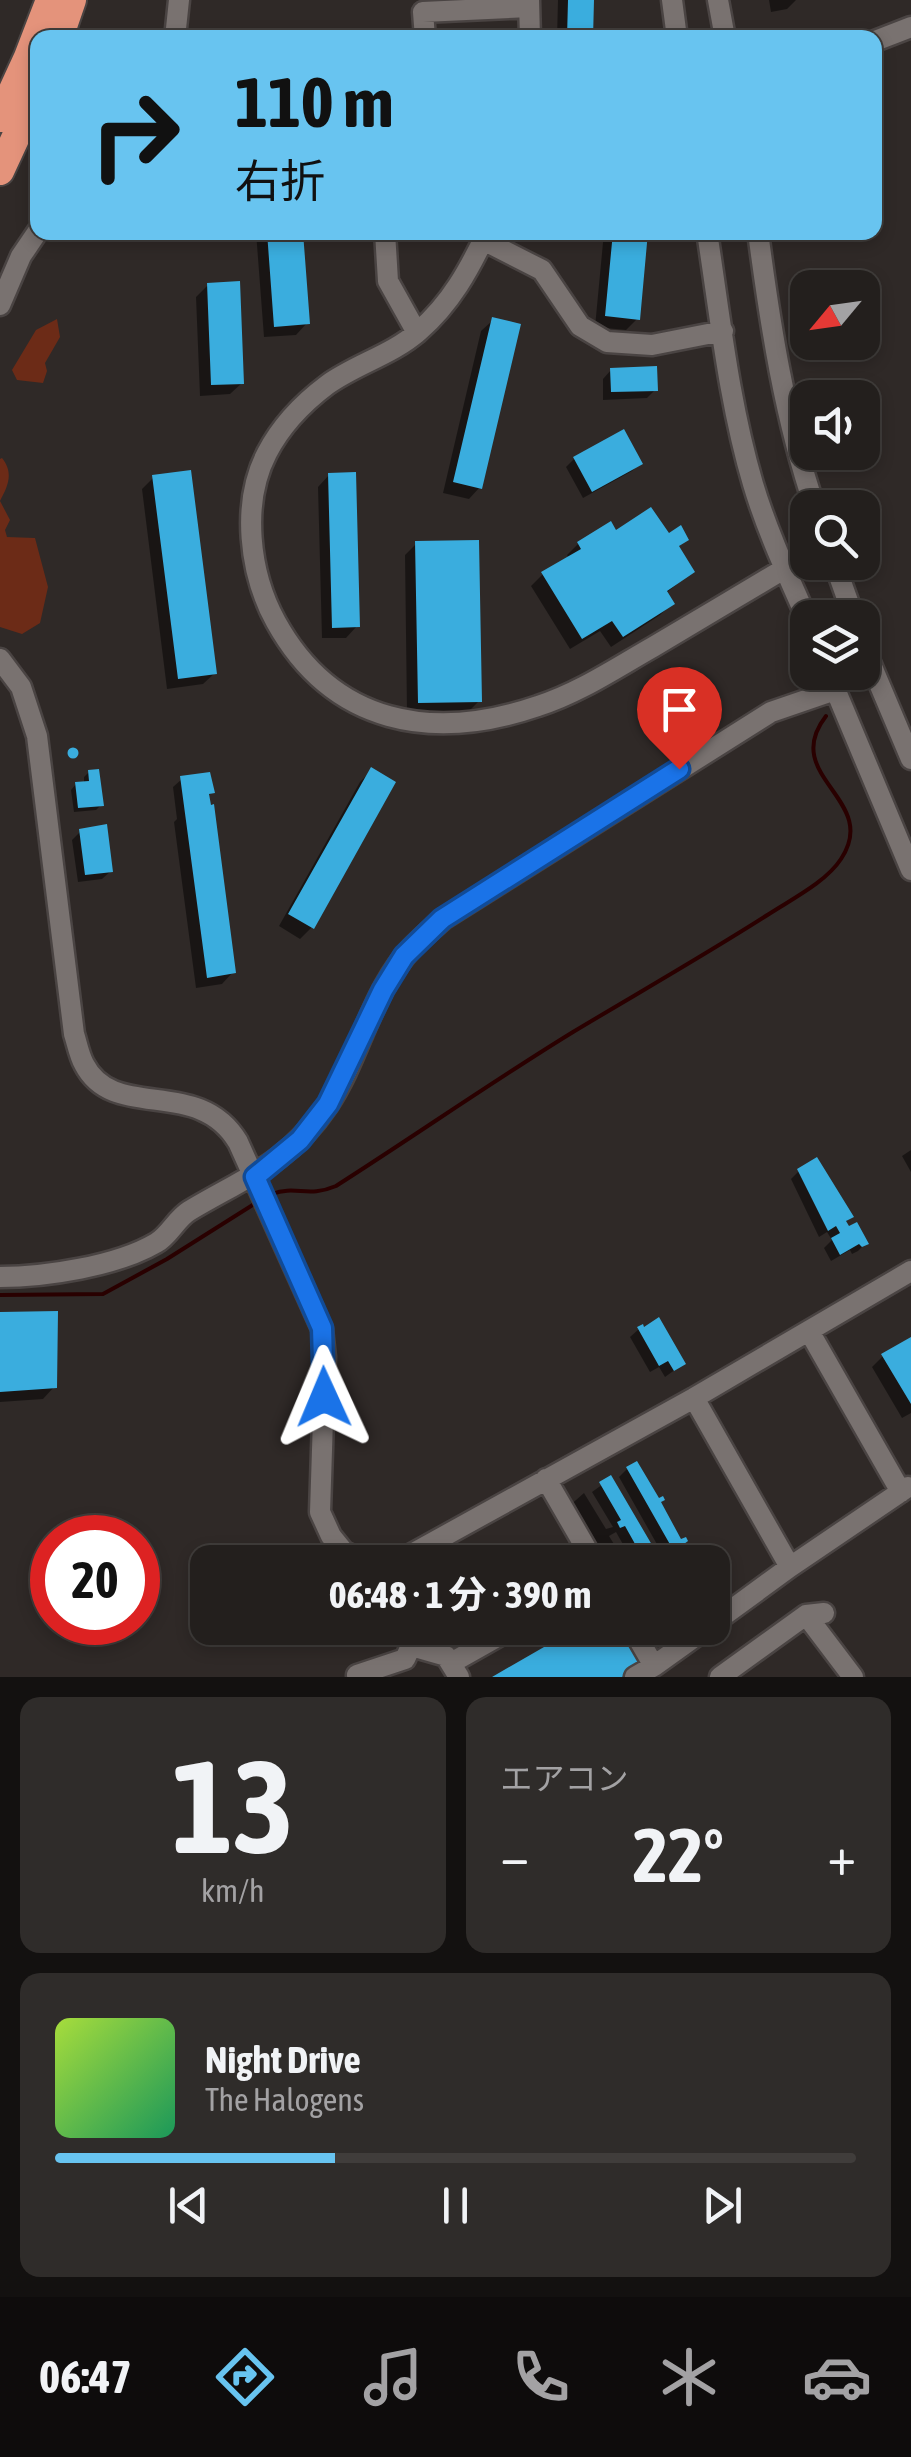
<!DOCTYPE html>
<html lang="ja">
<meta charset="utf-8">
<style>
:root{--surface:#231f1d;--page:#2f2c2a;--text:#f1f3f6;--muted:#a3a2a4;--line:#403d3b;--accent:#68c4f0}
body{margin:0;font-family:"Asap Condensed","Noto Sans JP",sans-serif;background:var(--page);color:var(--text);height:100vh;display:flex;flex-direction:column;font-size:38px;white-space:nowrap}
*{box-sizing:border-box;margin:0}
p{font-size:32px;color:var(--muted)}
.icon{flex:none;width:55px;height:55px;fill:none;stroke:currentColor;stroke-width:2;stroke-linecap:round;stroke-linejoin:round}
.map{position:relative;height:1677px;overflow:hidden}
.sheet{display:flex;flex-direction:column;gap:20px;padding:20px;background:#131110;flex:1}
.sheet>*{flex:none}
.top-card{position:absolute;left:30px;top:30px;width:852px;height:210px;border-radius:20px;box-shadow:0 5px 15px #0003,0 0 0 2px var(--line);background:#68c4f0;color:#111;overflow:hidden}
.needle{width:65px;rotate:241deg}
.fabs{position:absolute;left:790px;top:270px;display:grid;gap:20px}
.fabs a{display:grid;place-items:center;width:90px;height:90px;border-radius:20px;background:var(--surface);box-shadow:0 5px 15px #0003,0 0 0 2px var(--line);font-size:50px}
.speed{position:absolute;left:30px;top:1515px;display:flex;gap:20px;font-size:50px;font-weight:700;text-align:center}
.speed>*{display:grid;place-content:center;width:130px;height:130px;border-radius:50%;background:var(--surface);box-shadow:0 5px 15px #0003,0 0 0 2px var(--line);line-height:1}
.speed .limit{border:15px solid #d22;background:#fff;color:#111}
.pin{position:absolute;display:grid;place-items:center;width:85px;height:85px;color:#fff;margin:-102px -42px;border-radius:50% 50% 50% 0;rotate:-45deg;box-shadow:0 0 10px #0007}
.pin .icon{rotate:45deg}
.me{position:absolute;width:110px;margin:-55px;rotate:359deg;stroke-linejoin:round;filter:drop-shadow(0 0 8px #0008)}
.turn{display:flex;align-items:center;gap:35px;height:210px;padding:0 40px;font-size:45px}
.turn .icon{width:130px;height:130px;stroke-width:2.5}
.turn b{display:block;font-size:70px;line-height:85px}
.big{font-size:75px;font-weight:700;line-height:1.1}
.sheet .widget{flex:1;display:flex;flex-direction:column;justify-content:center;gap:15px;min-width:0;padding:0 35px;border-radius:20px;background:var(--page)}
.sheet .dial{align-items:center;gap:0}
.dial b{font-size:130px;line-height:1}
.song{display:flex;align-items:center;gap:30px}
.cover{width:120px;height:120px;border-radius:15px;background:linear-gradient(135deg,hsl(80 70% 55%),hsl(150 70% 35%))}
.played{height:10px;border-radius:5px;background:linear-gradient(90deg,var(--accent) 35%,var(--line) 35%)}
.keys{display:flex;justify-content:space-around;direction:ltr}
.heat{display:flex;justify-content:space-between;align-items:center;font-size:55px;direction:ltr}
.sheet .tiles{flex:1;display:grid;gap:20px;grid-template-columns:1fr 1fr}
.widget:last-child{grid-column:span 2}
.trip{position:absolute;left:190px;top:1545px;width:540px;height:100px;border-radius:20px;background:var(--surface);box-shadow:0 5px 15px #0003,0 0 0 2px var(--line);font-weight:700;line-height:100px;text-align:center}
.dock{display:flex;height:160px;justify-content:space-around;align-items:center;background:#0e0c0c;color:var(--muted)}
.dock .icon{width:70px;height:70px}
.dock .active{color:var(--accent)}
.dock b{font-size:45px;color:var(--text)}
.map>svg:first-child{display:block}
.green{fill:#6c2b17}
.shadow{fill:#0007}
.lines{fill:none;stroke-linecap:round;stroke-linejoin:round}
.stream{stroke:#290000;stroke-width:4}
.building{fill:#3aadde}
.minor-casing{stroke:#4a4443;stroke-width:25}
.highway-casing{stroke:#4a4443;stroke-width:32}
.minor{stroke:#797270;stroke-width:20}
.highway{stroke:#e4937b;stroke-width:28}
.route-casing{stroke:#114b97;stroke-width:25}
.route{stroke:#1a73e8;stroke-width:18}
</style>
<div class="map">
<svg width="911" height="1677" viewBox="0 0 911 1677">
<rect width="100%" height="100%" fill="#2f2927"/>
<path class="green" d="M57,319l3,18 -15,26 2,8 -4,12 -26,-3 -5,-10 24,-40z
M2,458c12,15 6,28 -2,43l10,19 -5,10 2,7 28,1 13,49 -8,36 -18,11 -22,-7v-168z"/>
<path class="shadow" d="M558,0h34l-2,38h-33z
M769,0h27l-9,9 -16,3z
M256,232h45l6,91 -11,12 -32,2z
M604,232h41l-8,87 -11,11 -31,-3z
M208,285l34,98 -12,11 -30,2 -4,-99z
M493,320l-13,167 -11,12 -26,-6 38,-162z
M611,370l44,20 -8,8 -44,2v-21z
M574,459l66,4 -8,8 -49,27 -17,-31z
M329,475l28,151 -11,12h-24l-4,-151z
M153,478l62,195 -12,11 -36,5 -25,-200z
M615,533l71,6 -9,9 15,24 -26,21 5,11 -11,11 -49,32 -11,-16 -30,18 -39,-63 12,-12 26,-15 -2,-4 11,-11z
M416,544l63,157 -11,11 -61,1 -2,-158z
M371,771l-59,156 -12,12 -21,-13 81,-144z
M89,772l12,33 -5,5 -22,2 -3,-22 5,-6h8v-7z
M182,779l30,13 -5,5 26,175 -11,12 -26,4 -22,-166 3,-3 -4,-32z
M81,831l30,40 -9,8 -24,3 -6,-42z
M911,1150v22l-9,-16z
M799,1171l52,46 -7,6 22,20 -8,8 -6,3 -2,-4 -19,11 -7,-13 8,-8 -5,-8 -8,5 -28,-58z
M0,1314l54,73 -11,12 -43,3z
M639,1329l5,1 39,34 -18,13 -6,-10 -9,5 -20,-35z
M911,1340v73l-9,5 -30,-51 11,-11z
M627,1469l55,75 10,18h-25l-48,-85z
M610,1479l49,83h-26l-17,-30 -7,4 16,26h-25l-32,-55 16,-14 22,36 7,-2 -21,-35z"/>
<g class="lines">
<path class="stream" d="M272,1194c24,-9 36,4 64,-8 80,-51 157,-105 237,-154 65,-39 132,-77 196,-118 23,-15 57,-32 72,-55 40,-60 -62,-82 -15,-143
M0,1295l103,-1 64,-35 92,-58"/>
</g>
<path class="building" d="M568,0h26l-1,38h-26z
M379,30l1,8h-58l-1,-4z
M267,232h36l7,92 -36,3z
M613,232h35l-8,88 -35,-4z
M240,281l4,103 -33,1 -4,-102z
M492,317l29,7 -39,165 -29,-7z
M657,366l1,25 -47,1 -1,-24z
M624,429l19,35 -51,28 -19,-35z
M191,470l26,204 -39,5 -26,-204z
M356,472l4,155 -28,1 -4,-155z
M651,507l18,26 12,-8 8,15 -10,6 16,26 -28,19 8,13 -52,33 -11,-16 -30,18 -41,-67 40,-23 -4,-7 34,-21 5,9z
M479,540l3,162 -64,1 -3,-162z
M67.5 753a5.5 5.5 0 1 1 11 0a5.5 5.5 0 1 1-11 0Z
M371,767l25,15 -82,147 -26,-15z
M99,769l5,37 -26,2 -3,-26 14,-1 -1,-11z
M210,772l5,21 -6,1 2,11 3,-1 22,169 -29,5 -27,-202z
M107,824l6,48 -28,3 -6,-46z
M817,1157l37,60 -8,4 3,5 8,-4 12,22 -7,3 -3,-3 -19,11 -9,-17 9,-5 -4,-7 -8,5 -31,-62z
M58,1311l-1,77 -57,4v-80z
M659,1317l27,47 -12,7 -6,-10 -9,5 -22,-39 6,-3 1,3z
M911,1337v67l-30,-50z
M637,1461l22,37 4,-2 2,4 -4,2 20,37 5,-2 2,4 -4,3 11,18h-15l-54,-95z
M611,1475l51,87h-23l5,-2 -19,-34 -5,2 -3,-6 4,-2 -22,-38z
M577,1628h45l22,36 -22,13h-130z"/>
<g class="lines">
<g class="minor-casing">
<path id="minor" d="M529,0l1,38
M672,0l5,38
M718,0l7,38
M175,38l4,-38
M425,38l-2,-26 106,-5
M875,41l36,-14
M385,232l3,49 29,52
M487,232c-18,38 -36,71 -68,99 -27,24 -63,33 -92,54 -24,18 -46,41 -60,68 -26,50 -18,120 9,169 57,103 157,120 262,84 41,-13 78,-38 115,-59 44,-26 87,-52 131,-78
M707,232c13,84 22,171 46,252 14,47 35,92 55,137
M758,232c12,92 27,188 57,276
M483,240l59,30 38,56 27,16 45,3 71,-14
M0,305l21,-49 17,-25
M834,562l20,56
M862,643l49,116
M0,659l21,28 16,49 37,298c3,9 5,21 10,30 30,59 114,11 154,78l84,187 3,28 -5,155 11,24 13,16 22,10
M828,672l83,198
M0,1277c45,0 117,-11 156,-34 13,-7 20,-24 33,-32 55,-33 99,-47 138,-105 31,-46 42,-105 77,-149 11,-14 26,-26 39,-38l328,-207 64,-22
M809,1331l92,161
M694,1398l96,169 -78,57
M546,1479l48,83
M382,1562l19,-2 293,-162 217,-127
M790,1567l118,-80
M806,1615l47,62
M632,1628l22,38 53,-38
M411,1646l35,10 13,21
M451,1663l62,-35
M357,1675l48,-16 6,-13 -2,-18
M635,1677l19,-11
M720,1677l86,-62 18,-2"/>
</g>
<g class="highway-casing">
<path id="highway" d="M59,38l13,-38
M0,118l28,-61 22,-57
M0,171l38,-82"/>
</g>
<use href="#minor" class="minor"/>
<use href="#highway" class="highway"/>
</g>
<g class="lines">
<g class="route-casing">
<path id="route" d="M324,1397l-2,-69 -67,-151 45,-37 28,-36 55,-114 21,-34 38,-37 237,-150"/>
</g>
<use href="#route" class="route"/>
</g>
</svg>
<div class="fabs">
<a><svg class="needle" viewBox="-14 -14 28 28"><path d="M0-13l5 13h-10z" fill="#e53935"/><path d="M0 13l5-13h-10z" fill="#a3a2a4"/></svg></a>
<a><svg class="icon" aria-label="sound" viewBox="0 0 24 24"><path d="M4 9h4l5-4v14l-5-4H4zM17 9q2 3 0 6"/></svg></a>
<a><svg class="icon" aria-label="search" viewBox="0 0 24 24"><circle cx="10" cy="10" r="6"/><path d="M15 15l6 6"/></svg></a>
<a><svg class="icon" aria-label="layers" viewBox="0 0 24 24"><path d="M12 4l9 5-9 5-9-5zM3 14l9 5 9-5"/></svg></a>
</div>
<div class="speed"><div class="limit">20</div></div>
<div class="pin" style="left:679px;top:769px;background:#d93025"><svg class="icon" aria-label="arrive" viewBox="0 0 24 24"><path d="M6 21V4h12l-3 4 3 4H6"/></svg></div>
<svg class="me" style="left:324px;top:1397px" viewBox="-20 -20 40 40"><path d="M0-17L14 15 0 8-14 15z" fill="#1a73e8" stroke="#fff" stroke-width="4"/></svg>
<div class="trip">06:48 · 1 分 · 390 m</div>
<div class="top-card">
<div class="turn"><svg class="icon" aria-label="right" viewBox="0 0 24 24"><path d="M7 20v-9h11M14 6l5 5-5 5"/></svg><div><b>110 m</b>右折</div></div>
</div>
</div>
<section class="sheet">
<div class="tiles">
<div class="widget dial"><b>13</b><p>km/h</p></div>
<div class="widget"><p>エアコン</p>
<div class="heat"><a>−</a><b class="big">22°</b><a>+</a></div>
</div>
<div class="widget">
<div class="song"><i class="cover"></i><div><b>Night Drive</b><p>The Halogens</p></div></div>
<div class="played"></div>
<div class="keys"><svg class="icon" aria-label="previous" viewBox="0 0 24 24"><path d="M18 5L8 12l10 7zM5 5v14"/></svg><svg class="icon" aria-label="pause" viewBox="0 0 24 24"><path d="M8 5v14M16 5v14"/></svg><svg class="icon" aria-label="next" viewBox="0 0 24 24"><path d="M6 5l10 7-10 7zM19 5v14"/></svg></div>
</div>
</div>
</section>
<nav class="dock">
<b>06:47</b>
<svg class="icon active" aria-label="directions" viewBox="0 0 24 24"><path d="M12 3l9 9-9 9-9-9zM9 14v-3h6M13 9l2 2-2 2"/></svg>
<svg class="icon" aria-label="music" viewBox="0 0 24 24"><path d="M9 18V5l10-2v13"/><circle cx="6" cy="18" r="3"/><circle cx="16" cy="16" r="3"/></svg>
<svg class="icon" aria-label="phone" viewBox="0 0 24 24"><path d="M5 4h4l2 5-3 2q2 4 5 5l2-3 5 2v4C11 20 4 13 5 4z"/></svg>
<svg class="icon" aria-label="climate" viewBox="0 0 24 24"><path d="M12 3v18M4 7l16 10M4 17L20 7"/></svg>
<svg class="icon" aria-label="car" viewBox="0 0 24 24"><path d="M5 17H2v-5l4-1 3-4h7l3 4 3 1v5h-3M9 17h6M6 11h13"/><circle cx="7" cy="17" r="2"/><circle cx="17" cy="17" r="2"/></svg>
</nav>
